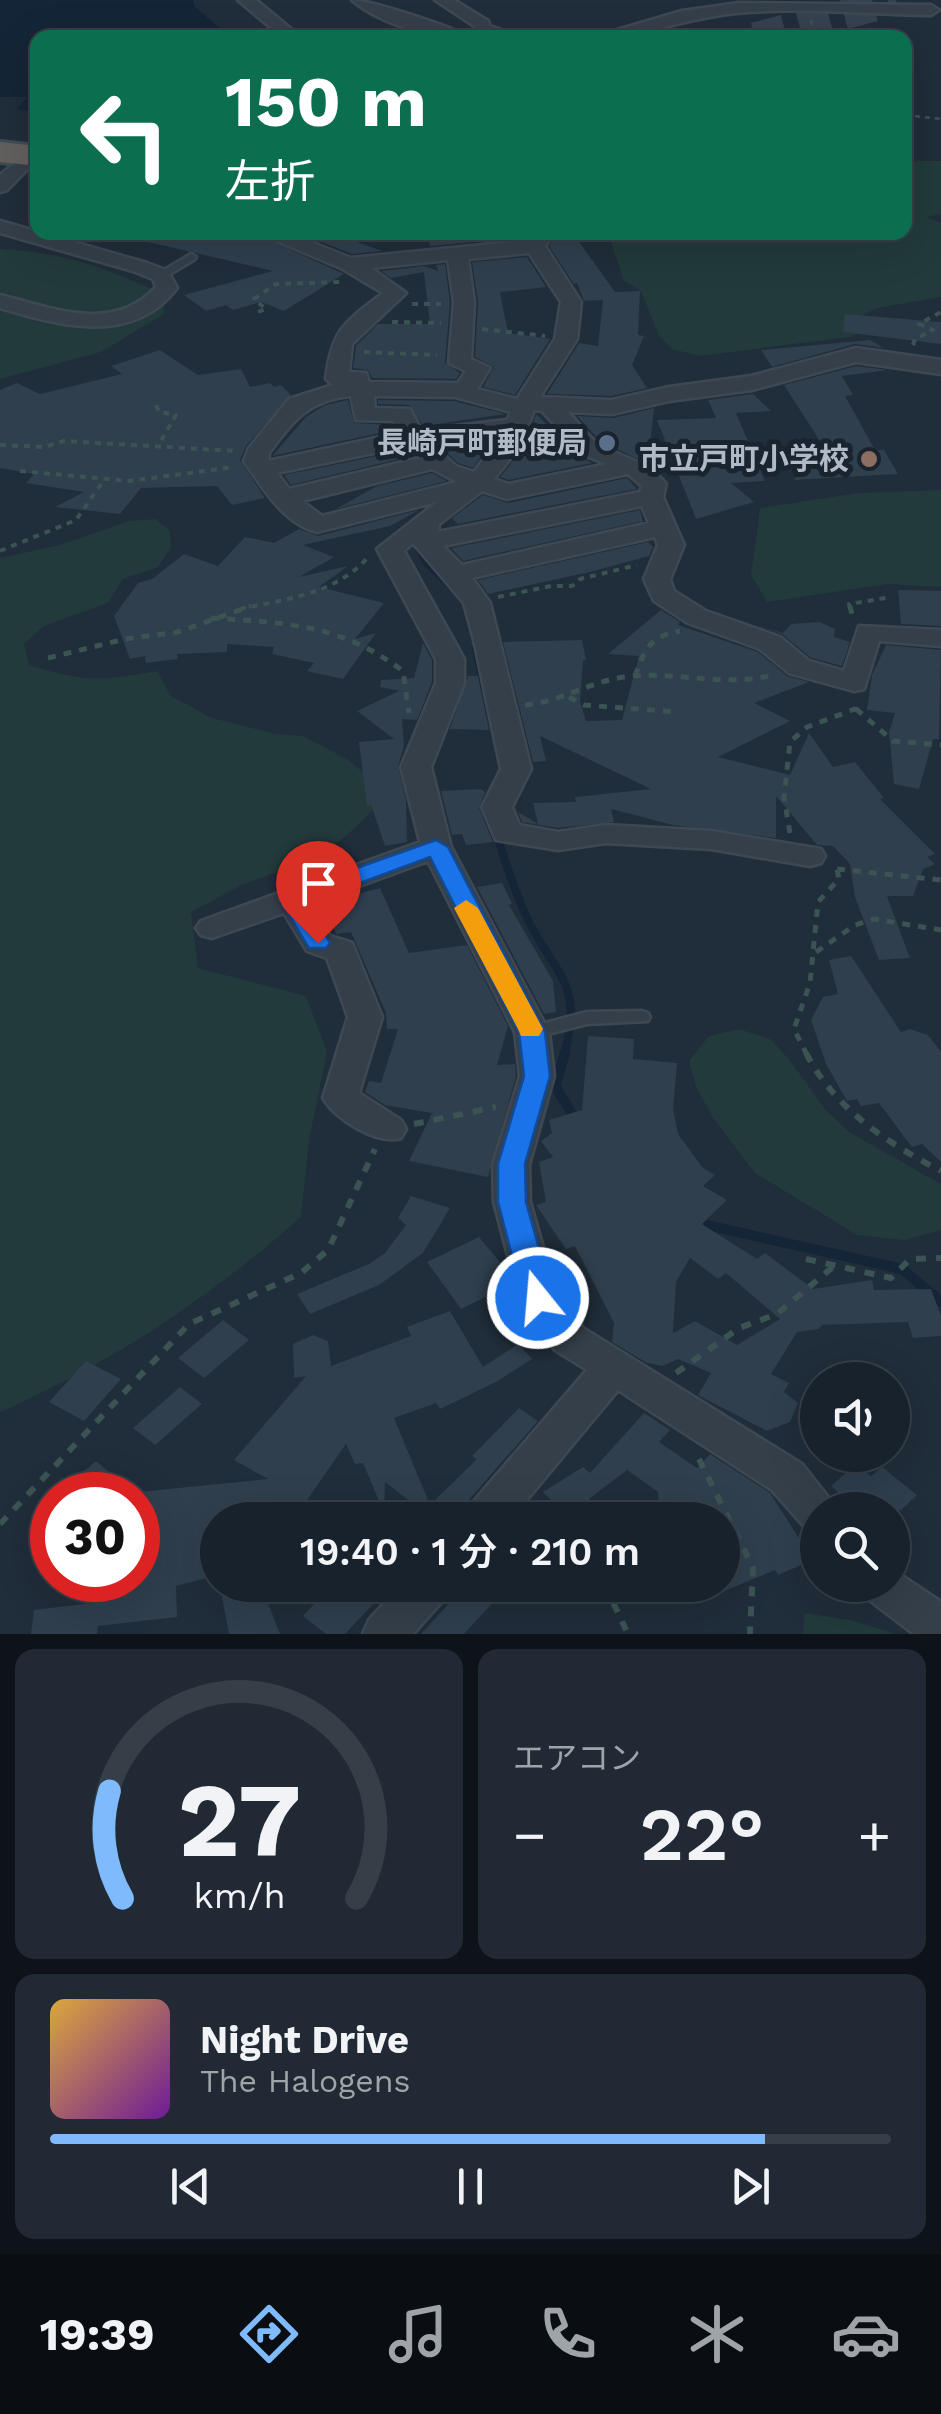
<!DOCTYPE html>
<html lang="ja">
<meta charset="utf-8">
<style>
:root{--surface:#18222c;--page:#212a34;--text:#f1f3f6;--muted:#9fa4a9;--line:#363f48;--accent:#7ebafc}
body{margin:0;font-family:"Work Sans","Noto Sans JP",sans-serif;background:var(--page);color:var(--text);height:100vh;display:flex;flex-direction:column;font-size:38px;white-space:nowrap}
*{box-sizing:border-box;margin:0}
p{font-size:32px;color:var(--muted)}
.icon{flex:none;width:55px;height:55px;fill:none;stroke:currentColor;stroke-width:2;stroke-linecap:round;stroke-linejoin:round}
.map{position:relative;height:1634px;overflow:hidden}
.details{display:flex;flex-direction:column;gap:15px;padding:15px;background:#0d1318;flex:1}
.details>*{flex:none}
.banner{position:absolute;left:30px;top:30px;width:882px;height:210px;border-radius:20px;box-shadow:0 10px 40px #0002,0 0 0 2px var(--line);background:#0b6e4f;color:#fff;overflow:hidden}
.controls{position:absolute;left:800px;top:1362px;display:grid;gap:20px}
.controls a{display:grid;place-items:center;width:110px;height:110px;border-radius:50%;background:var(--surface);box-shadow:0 10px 40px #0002,0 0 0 2px var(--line);font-size:50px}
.speed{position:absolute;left:30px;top:1472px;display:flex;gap:20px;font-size:50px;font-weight:700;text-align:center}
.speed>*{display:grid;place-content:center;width:130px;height:130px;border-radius:50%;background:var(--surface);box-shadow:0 10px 40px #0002,0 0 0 2px var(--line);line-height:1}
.speed .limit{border:15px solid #d22;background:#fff;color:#111}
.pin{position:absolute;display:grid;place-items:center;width:85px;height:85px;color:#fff;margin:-102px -42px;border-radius:50% 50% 50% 0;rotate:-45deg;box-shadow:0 0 10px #0007}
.pin .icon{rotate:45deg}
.me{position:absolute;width:110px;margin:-55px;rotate:343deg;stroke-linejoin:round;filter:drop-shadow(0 0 8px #0008)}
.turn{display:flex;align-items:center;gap:35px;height:210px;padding:0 30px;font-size:45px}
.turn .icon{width:130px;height:130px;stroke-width:2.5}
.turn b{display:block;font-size:70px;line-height:85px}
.big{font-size:75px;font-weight:600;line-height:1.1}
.details .card{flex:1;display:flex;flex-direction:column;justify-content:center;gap:15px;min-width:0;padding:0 35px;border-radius:20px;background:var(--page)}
.details .dial{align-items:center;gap:0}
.dial svg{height:260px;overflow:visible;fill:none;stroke:var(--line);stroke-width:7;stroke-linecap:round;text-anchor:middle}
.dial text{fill:var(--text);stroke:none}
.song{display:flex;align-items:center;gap:30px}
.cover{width:120px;height:120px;border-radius:15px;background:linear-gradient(135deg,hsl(40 70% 55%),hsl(280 70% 35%))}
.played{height:10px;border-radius:5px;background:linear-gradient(90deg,var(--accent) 85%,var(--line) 85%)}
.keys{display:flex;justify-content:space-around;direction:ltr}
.heat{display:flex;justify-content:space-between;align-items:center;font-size:55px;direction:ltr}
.details .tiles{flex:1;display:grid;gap:15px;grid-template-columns:1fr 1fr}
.card:last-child{grid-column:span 2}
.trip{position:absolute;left:200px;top:1502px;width:540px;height:100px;border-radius:50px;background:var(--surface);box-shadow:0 10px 40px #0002,0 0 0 2px var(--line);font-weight:600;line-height:100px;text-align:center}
.menu{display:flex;height:160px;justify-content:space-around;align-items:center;background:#0a0e12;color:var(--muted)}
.menu .icon{width:70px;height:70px}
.menu .selected{color:var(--accent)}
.menu b{font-size:45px;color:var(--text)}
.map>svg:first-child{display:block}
.green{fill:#223a3b}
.water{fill:#142537}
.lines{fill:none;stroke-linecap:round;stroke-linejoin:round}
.stream-far2{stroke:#142537;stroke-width:6}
.stream-far1{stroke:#142537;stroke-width:8}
.stream{stroke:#142537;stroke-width:10}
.building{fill:#2f3f4e;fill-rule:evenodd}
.trunk-tunnel{stroke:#35424f;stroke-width:31;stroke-dasharray:31 15;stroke-linecap:butt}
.service-casing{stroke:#3d4853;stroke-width:5}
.minor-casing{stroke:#3d4853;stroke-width:5}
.trunk-casing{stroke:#3f4a55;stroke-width:6}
.path-far3{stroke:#3b5353;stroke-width:2.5;stroke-dasharray:5 5;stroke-linecap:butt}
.path-far2{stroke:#3b5353;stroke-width:4;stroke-dasharray:6 6;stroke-linecap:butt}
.path-far1{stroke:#3b5353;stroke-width:5;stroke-dasharray:8 8;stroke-linecap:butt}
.path{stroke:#3b5353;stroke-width:6;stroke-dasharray:10 10;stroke-linecap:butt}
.service{fill:#343f4a;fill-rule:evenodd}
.minor{fill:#343f4a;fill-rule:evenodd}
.trunk{fill:#61605e;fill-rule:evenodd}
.route{fill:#1a73e8;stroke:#114b97;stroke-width:2.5}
.slow{fill:#f59e0b}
.service-dot{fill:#5c6f8a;stroke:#19242f;stroke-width:4}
.education-dot{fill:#8d6e63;stroke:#19242f;stroke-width:4}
.labels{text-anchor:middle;stroke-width:10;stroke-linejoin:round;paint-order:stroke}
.far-poi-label{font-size:30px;font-weight:bold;fill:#afbac6;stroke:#19242f;text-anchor:end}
</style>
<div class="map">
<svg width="941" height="1634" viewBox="0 0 941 1634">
<rect width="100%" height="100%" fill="#202d3a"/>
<path class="green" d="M918,161h23v53l-14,3 14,6v74l-64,11 -14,7 -2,18 -12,4 -149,19 -28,-7 -13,-13 -18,-45 -17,-10 -16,-48 297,-1v-68z
M0,249c67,4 103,18 163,45l1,20 -63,38 -101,27z
M941,490v97l-53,-3 -121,18 -16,-27 9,-67 98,-15z
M156,519l14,12 1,16 -13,20 -35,12 -15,24 -64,23 -20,18 5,21c54,17 73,16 128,6l14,25 41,22 64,16 27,2 44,23 22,18 3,34 -26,25 -33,23 -69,25 -53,28 7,56 108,28 21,56 -18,88 -8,77c-90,80 -191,147 -301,195v-854l60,-13 69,-24z
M739,1029l31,10 19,20 36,50 24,23 92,52v46l-37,10 -47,-5 -102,-62 -42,-55 -17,-31 -7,-26 20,-25z
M804,1613l46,7 46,14h-93z"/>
<path class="water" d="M0,0h193l1,6 36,31 -192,1 -1,75 -20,-4 10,-12h-27z"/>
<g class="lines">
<path class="stream-far2" d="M416,544l9,18 33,32"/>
<path class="stream-far1" d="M476,649l9,39
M496,832c9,30 19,60 32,88 29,58 56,63 36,135"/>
<path class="stream" d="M565,1053l-10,33 22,36
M693,1222l209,47 39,33"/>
</g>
<path class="building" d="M145,232h107l92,42 -60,37 -23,-9 -28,8 -7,-5 -20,6 -22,-16 89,-24 -129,-30z
M296,232l43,6 -2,-3 45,16 -30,3z
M426,232h92l1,6 -89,8z
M557,232h15l43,60 25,-1 -2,44 6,1 -12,29 15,23 -35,8 -65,-2 32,-51 19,3 5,-46 -19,1 -7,-18 -3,1 -25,-38z
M527,257l19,30 -46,5 8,41 42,6 -35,56 -32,-8 11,-20 -19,-10 3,-55 -6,-40z
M445,264l5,38 -5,61 15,10 -4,6 -84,-1 -4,-8 -15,-2 3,-22 22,-22h52l-6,-52 -33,6 -10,-7 43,-5 14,5 -2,-6z
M845,314l96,8v22l-98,-12z
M870,340l14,8 -29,-4 -83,23 -11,-17z
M160,350l38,25 43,-6 9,18 20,-4 4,4 7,-2 10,10 -45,51 -6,14 25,38 -33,7 -15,-19 -76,2 -21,26 -65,-7 29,-15 -58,-9 8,-9 -34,-6v-78l17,-7 23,11 82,-20 -11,-8z
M856,366l32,4 -46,6 11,19 -8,1 30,54h9l14,24 -105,6 34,-28 -43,-67z
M753,394l18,17 -35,2 29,68 -34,2 23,19 -58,17 -39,-99 59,-2 -8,-18z
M348,400l6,23 37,2 3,5 -122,26 34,-39 19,-12z
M378,400l76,1 52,13 -83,12 -13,-21 -32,-1z
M654,408l-6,56 -48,-23 -23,-25 36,2z
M536,414l44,44 13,5 -84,17 -9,-3 25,-31z
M493,440l-20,28 -15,-5 -18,-17z
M406,450l6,6 -121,29 -7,-10z
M432,473l15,8 -111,28 41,-23z
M627,478l10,11 -179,35 -6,-6 31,-23 25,8z
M419,510l-29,16 -87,19 31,12 -35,20 49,-11 -29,21 65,16 -29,36 21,-6 -33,46 -36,-8 7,-8 -42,-9 2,-7 -47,-3v8l-50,2 1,5 -32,4 -1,-7 -15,3 -16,-43 24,-33 14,-4 32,-25 34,12 27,-29 29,6 25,-14 19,7z
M640,510l3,11 -180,40 -12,-13z
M648,542l5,5 -4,9 -59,16 -102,22 -10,-14z
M898,590l43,1v35l-40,-2z
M661,610l19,12 -2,3 80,27 29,24 22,6 -55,21 36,18 -72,36 72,18 19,-42 24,34 22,-5 29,36 -4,1 55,55 -8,3 8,7 -12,5 -10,27h-26l23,62 -31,2 -24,-63 -5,-33 -17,-18 -16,-1 -41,-49v42l-103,-13 -62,-16 3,13 -56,6 -36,-6 -4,-10 20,12 -5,-21 43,-1 -1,-5 76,-8 -111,-53 6,25 -13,1 -30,-120 79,-2 4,20h-3l-3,42 6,19 36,-1 17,-64 -31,-2z
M819,622l16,7 -1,8 16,5 -8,24 -31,-8 -29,-24 -26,-9 27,8 8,-9z
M423,643l9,17v22l-15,38 -15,-1 2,27 -6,20 8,34 1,42 -22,4 -14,-41 -4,1 -8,-64 35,-3 -37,-28 42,-20 7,1 -26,-5 1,-7 33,-2z
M886,645l55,5 -2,89h-6l-14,50 -25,-5 -5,-52 6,-19 -28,-3 5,-35z
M468,676h10l11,54 -39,-1z
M481,789l4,3 -6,16 14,34 -27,3 -4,-11 -10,1 -11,-44z
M502,883l10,21 -3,1 44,76 3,31 -12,2 -67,-127z
M380,888l29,65 58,-8 41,81 -11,39 18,-1 1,12 -28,101 -79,-16 23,-48 -47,-8 -20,-13 4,-11 12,2 17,-54h-11l-1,-16 -35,-81 -15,2 -13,-31z
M851,956l50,76 9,-3 18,6 13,17v110l-19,-18 -10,3 -33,-44 -18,3 -4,-7 -10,2 -21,-37 -15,-44 12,-23 15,-3 -9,-34z
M588,1036l46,3 -1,20 44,4 -4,46 5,25 24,33 13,8 -12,11 24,14 -25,24 55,35 8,-6 48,36 59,-9 2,10 57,-1 10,27v20l-28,2 -5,-16 -86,3 -3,4 -22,3 -26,42 18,9 -5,9 14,11 -8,19 -23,9 -69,-36 13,-22 -33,-14 -16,7 -15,-3 -35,-21 2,-19 -39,-77 -9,3 -30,-44 10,-3 -7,-40 14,-5 -12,-16 11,-8 -3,-13 33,-10zM690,1258l28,21 8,-6 54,46 -43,26 -42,-24 -22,12 3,-51z
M411,1196l39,12 -27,45 -44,32 -69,29 -13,-20 72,-30 16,-11 21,-28 -8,-7z
M479,1237l30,36 3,11 -51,25 -34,-47z
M450,1311l33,56 35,-23 14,15 -36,23 -56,27 -4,-6 -42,15 36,87 47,-46 -5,-3 47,-48 19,13 -87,99h-36l9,-8 -39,-30 -1,31 -21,-50 -8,1 -9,-20 -53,76h-75v55l-42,11 1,31 -79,9 -1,8h-66l3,-24 75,-9v-14l29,-3v-92l130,-13 -34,-19 72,-84 -12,2 -1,-34 20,-9 15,6 3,25 80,-30 -4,-9z
M223,1320l26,20 -45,38 -26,-20z
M86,1361l35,18 -37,42 -35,-19z
M180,1387l22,17 -47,41 -22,-17z
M644,1413l26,17 -11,12 38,26 13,-14 60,39 43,67 -35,15 -3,-5 -53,22v-72h-61l-3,-28 -31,-22 -38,29 19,21h-91l34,-20 -8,-8 40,-25 7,6z
M96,1461l21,18 -18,16h-42z
M856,1464l15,12 11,-9 35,28 -16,15h-42l-28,-24z
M261,1585l19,49h-51l-8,-42z
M332,1585h59l-46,49h-19l-23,-18z
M466,1585h43l-45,49h-43z"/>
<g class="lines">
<path class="trunk-tunnel" d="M755,38l141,-38"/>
<g class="service-casing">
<path id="service" d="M191,254l5,3 -1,2 -30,18 -9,-2z
M642,1011l6,2 2,4 -2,4 -61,3 -55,14 -6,-2 -2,-4 2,-4 61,-16z"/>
</g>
<g class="minor-casing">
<path id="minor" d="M238,0h18l46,38h-19z
M352,0c17,0 104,28 118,38 -39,0 -88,-13 -118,-38z
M435,0h19l34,21 2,5 35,12h-29l-20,-6 -2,-6z
M739,3l192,2 8,5 -8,5c-64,-1 -132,-8 -195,-2 -50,5 -96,25 -146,25l92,-27z
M31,150l7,1 -1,8 -30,31 -7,2v-17z
M0,221l147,42 21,8 9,17c-44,58 -117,38 -177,20v-13c53,13 113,39 156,-8l-3,-8 -20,-8 -133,-38z
M256,232h29l66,26 173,-17 -2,-9h32l-9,14 36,56 -4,37 -37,58 72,3 57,-13 82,-11 105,-28 85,12v14l-85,-12 -104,28 -83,11 -57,13 -44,-2c11,11 22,28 35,35 24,12 45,15 63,37l-3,13 21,48 -14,34 4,12 32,20 74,26 29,24 35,10 15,-45 82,4v16l-62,-5 -15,48 -10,2 -65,-18 -29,-24 -72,-26 -34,-22 -10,-22 14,-34 -3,-8 -183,41 18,25 41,166 -19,38 7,18 39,7 48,-7 105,6 110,18 4,7 -4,7 -11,3 -99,-17 -105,-6 -48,7 -62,-10 -14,-33 19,-38 -27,-129 -10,-37 -51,-60 -9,8 60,108v24l-33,84 20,80 98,185 5,44 -25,89 1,37 26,91 27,35 219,136 36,46h-20v20l-15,-5 -31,-35 -154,-100 -108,130h-47l6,-13 118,-137 -32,-20 -36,-52 -25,-96 -1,-37 27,-89 -5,-44 -87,-171 -118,43 20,32 22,7 30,74 -23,76 42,27 5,9 -5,9c-24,7 -66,-19 -78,-40l25,-81 -21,-59 -20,-7 -23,-38 -72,25 -11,-3 -5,-7 5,-7 219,-79 -19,-75 35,-84v-24l-59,-110 60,-47 -120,30c-33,-8 -55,-45 -73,-71l5,-13 40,-49 44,-14 -7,-6c6,-50 18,-56 57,-86l-40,-24zM529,253l32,49 -6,37 -38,60 -40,-10 13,-21 -19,-9 3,-57 -6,-43zM448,260l6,42 -5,61 17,8 -8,12 -89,-1 -3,-9 -17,-1 3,-28 54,-51 -35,-25zM351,396l5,24 38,1 5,12 -131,28 1,-8c24,-33 40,-53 82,-57zM374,396l81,1 56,15 -4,8 -86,10 -11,-21 -35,-1zM534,410l8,1 41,44 24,9 -98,20 -15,-5 27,-34zM501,435l-27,37 -18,-6 -25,-23zM407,446l13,12 -131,31 -12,-16zM432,469l25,13 -135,34 -20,-15zM628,474l14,12 -2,6 -202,40 1,-8 43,-33 25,8zM642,506l7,17 -187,42 -19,-19z
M892,1569l49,33v32h-27l-46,-35 -7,-14h31z
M401,1585h50l-7,14 -31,35h-50l6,-14z"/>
</g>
<g class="trunk-casing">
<path id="trunk" d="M0,142l38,4v20l-38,-4z"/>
</g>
<path class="path-far3" d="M811,20l3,13
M905,115l36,4"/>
<path class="path-far2" d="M412,304h29
M258,312l8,-3 -12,-10 22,-15 65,-2
M392,322l49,1
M482,329l63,7
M913,345l2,-6 18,-9 -14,-6 22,-12
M364,352l73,3
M156,405l3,7 17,3 -18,31
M0,445l44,2 20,-6 171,10
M20,471l110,10 104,-14
M0,551l76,-31 28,-40
M498,597l53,-11h21l8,-7 57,-14
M240,609c46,-10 97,-15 129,-53
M850,609l-1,-5 37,-6"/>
<path class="path-far1" d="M850,606l3,13
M211,618c76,5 129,6 192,53l6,42
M48,658l77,-19 53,-7 73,-26
M635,676c10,-27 15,-40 45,-45
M569,697l15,8 93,7
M525,705c35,-3 64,-23 99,-28 50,-7 99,11 149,-2
M856,709l37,32 48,4
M790,833l-6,-36 6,-55 17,-15 48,-18 1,-8
M837,869l104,11
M816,952l39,-27 19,-6 67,11
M807,1055l-13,-26 16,-46 8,-81 21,-23 -2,-10 -5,-2"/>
<path class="path" d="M806,1053c29,56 81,90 135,118
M414,1124l82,-17
M806,1259l85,19 19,-19 31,-1
M676,1373l63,-45 38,-14 57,-48
M699,1459l54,109 -3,66
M0,1524l189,-200 112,-51 27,-23 47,-101
M605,1585l23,49"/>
<use href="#service" class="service"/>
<use href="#minor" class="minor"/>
<use href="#trunk" class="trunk"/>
</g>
<path class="route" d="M436,840l12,7 97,185 5,44 -25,88 1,38 27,96 -5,8 -10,3 -10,-3 -5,-8 -25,-96v-38l26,-88 -5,-44 -89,-175 -124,46 24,40 -4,5h-17l-29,-48 3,-6z"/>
<path class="slow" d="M466,900l12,8 65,121 -4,7h-18l-3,-7 -64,-121z"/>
<circle class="service-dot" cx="607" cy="443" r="10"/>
<circle class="education-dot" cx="869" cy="459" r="10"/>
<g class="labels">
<g class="far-poi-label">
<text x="587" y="453">長崎戸町郵便局</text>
<text x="849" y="469">市立戸町小学校</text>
</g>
</g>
</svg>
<div class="controls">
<a><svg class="icon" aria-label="sound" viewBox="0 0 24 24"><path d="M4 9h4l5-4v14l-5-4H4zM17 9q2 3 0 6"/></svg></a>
<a><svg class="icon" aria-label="search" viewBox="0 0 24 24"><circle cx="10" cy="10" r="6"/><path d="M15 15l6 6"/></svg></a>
</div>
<div class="speed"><div class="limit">30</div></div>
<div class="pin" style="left:318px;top:943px;background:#d93025"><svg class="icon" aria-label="arrive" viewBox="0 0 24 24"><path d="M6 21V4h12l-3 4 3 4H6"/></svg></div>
<svg class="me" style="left:538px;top:1298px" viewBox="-20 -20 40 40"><circle r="17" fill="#1a73e8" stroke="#fff" stroke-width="3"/><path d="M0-11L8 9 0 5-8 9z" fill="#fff"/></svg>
<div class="trip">19:40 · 1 分 · 210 m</div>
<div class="banner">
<div class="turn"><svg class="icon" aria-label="left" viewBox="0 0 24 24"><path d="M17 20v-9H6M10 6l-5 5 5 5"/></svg><div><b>150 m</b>左折</div></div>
</div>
</div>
<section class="details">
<div class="tiles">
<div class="card dial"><svg viewBox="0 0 100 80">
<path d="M14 69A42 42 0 1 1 86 69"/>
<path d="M14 69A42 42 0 0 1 10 36" stroke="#7ebafc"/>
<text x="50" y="56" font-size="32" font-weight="700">27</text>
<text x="50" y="72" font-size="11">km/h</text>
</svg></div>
<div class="card"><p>エアコン</p>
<div class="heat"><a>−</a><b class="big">22°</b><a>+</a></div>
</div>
<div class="card">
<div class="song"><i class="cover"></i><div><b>Night Drive</b><p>The Halogens</p></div></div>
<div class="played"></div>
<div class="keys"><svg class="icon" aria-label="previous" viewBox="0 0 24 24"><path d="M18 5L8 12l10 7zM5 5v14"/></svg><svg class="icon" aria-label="pause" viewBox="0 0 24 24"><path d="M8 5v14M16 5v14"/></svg><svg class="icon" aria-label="next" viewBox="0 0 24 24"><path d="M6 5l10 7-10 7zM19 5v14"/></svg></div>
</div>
</div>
</section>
<nav class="menu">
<b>19:39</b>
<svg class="icon selected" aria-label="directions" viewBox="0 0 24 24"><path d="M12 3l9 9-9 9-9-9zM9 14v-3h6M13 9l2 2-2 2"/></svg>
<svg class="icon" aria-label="music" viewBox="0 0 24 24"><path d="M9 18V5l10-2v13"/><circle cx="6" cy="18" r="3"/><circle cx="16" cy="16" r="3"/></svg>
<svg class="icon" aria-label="phone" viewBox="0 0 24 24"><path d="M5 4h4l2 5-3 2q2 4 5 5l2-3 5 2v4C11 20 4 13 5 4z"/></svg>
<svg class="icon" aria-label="climate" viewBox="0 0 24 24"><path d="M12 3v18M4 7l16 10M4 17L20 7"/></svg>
<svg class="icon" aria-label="car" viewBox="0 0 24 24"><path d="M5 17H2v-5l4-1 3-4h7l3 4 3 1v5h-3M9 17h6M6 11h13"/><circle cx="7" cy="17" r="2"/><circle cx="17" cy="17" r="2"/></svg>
</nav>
